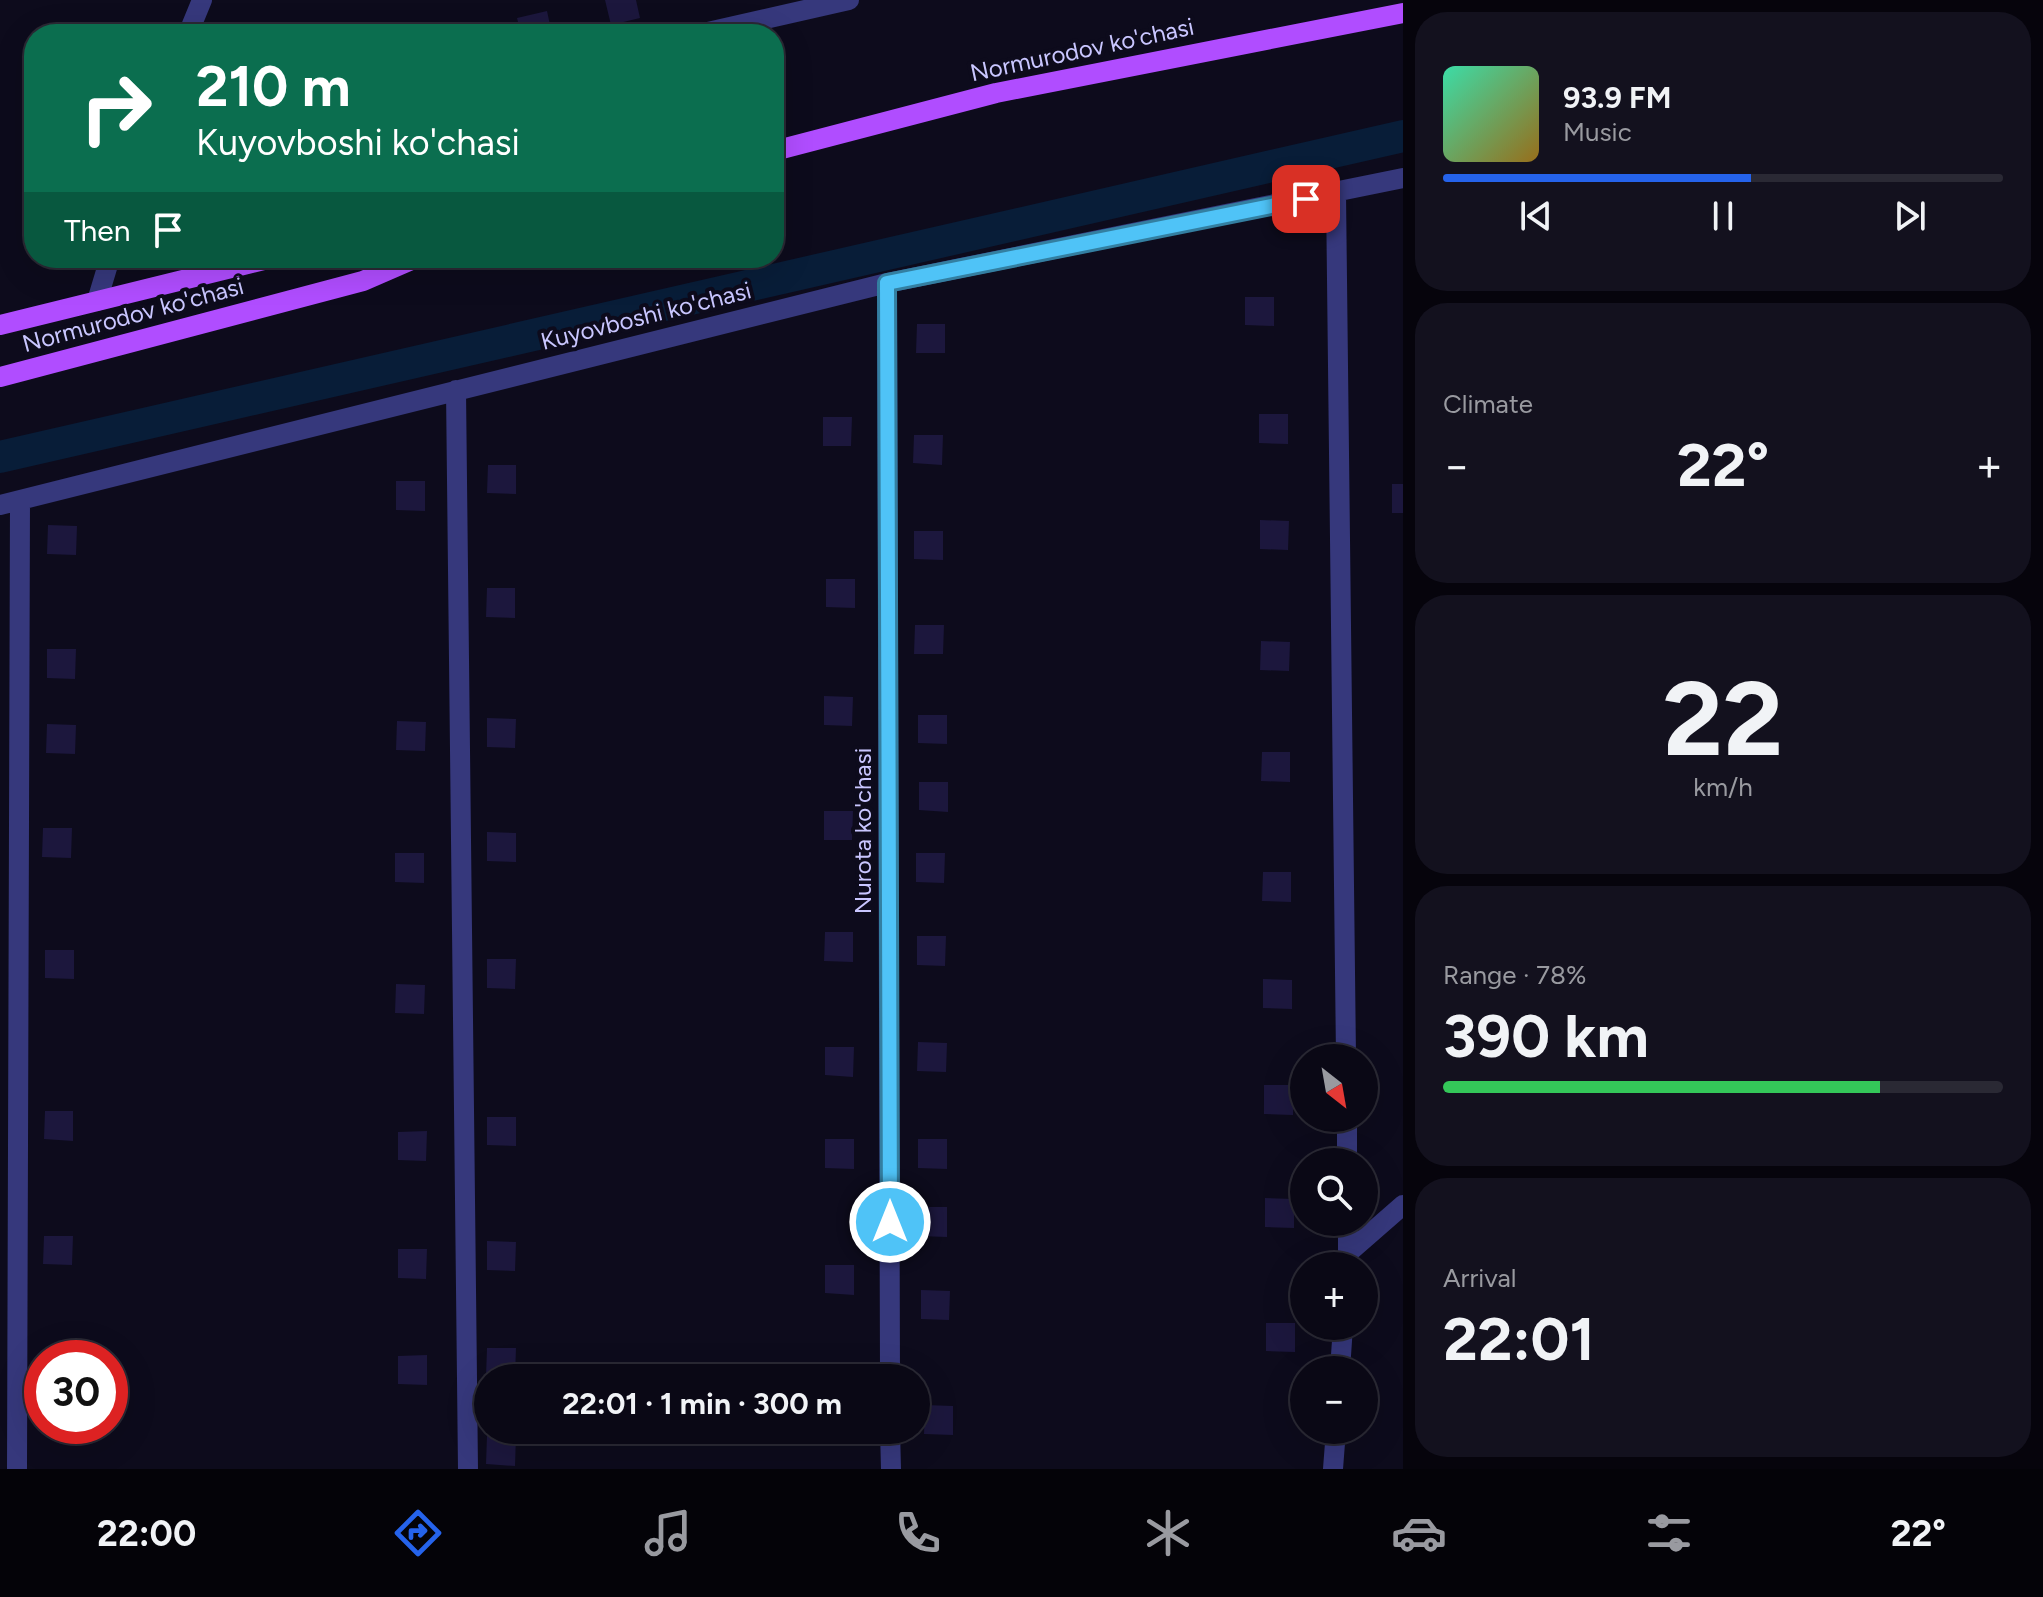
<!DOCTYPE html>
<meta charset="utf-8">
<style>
:root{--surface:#0a0815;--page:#13111e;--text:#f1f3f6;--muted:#999aa0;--line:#2a2934;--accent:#2563eb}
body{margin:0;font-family:Figtree,sans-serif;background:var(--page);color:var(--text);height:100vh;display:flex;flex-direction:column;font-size:30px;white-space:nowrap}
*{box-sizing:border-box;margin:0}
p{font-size:26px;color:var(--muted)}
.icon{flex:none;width:44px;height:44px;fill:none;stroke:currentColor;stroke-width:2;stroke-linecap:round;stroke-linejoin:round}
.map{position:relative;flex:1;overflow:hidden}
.drawer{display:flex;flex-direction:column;gap:12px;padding:12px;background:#06040c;width:640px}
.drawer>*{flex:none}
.guide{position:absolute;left:24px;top:24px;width:760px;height:244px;border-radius:32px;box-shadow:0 8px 32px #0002,0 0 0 2px var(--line);background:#0b6e4f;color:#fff;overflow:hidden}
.needle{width:52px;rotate:149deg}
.controls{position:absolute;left:1290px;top:1044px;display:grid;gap:16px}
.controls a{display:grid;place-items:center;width:88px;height:88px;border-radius:50%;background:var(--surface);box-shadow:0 8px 32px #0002,0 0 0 2px var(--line);font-size:40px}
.speed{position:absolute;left:24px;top:1340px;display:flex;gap:16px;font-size:40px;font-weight:700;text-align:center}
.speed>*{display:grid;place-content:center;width:104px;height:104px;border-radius:50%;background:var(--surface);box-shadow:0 8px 32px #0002,0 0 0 2px var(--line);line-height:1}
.speed .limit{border:12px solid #d22;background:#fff;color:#111}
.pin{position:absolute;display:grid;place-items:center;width:68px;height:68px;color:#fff;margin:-34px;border-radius:16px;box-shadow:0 4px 12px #0006}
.me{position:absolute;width:88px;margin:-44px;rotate:0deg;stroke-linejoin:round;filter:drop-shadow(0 0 6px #0008)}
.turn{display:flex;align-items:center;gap:28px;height:168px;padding:0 40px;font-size:36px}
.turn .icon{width:104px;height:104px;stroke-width:2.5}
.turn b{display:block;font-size:56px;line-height:68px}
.then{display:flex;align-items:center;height:76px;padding:0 40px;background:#0003;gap:16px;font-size:30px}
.big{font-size:60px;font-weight:700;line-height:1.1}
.drawer .card{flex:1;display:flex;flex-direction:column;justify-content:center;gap:12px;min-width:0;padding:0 28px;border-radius:32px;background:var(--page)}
.drawer .dial{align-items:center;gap:0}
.dial b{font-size:104px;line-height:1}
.song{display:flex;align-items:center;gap:24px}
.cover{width:96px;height:96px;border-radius:12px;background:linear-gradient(135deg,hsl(160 70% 55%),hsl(40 70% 35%))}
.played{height:8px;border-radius:4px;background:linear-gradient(90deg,var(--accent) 55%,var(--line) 55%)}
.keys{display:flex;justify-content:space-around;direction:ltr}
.heat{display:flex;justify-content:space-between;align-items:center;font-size:44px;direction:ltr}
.charge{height:12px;border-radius:6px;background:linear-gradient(90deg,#34c759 78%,var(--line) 0)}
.trip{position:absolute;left:474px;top:1364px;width:456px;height:80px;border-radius:40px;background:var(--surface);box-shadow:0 8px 32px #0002,0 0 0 2px var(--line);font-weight:700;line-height:80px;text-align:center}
.dock{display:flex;height:128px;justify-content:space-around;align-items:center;background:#040308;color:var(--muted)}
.dock .icon{width:56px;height:56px}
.dock .on{color:var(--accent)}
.dock b{font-size:36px;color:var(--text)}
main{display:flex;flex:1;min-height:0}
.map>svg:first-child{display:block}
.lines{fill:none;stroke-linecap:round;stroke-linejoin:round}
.canal{stroke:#081d38;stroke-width:32}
.building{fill:#1c173d}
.minor{stroke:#36387c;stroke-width:20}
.major{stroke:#b04dff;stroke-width:20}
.route-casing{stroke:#337fa1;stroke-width:20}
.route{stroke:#4fc3f7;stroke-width:14}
.labels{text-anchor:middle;stroke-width:8;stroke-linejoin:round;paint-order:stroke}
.street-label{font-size:24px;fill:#c9c6ff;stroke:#0d0b1c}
</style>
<main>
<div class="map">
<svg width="1403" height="1469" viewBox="0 0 1403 1469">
<rect width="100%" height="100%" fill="#0d0b1c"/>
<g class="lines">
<path class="canal" d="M0,457l1403,-321"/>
</g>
<path class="building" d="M605,0h31l4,18 -29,7z
M547,11l5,23h-31l-4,-16z
M1245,297h29v29l-29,-1z
M917,324h28v29h-29z
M1259,414h29v30l-29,-1z
M823,417h29l-1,29h-28z
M914,435h29l-1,30 -29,-2z
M488,465h28v29l-29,-1z
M396,481h29v30l-29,-1z
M1392,484h11v29h-11z
M1260,520l29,1 -1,29 -28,-1z
M48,525l29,1 -1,29 -29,-1z
M914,531h29v29l-29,-1z
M826,579h29v29l-29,-1z
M487,588h28v30l-29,-1z
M915,625h29l-1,29h-29z
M1261,641l29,1 -1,29 -29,-1z
M47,649h29l-1,30 -28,-1z
M824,696l29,1 -1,29 -28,-1z
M918,715h29v29l-29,-1z
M487,718l29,1 -1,29 -28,-1z
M397,721l29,1 -1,29 -29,-1z
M47,724l29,1 -1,29 -29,-1z
M1262,752h28v30l-29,-1z
M919,782h29v30l-29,-2z
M824,811h29l-1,29h-28z
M43,828h29l-1,30 -29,-1z
M487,832l29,1v29l-29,-1z
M395,853h29v30l-29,-1z
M916,853h29l-1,30 -28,-1z
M1263,872h28v30l-29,-1z
M825,932h28v30l-29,-1z
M917,936h29l-1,30 -28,-1z
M45,950h29v29l-29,-1z
M487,959h29l-1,30 -28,-1z
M1263,979l29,1v29l-29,-1z
M396,984l29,1 -1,29 -29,-1z
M918,1042l29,1 -1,29 -29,-1z
M825,1047h29l-1,30 -28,-2z
M1264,1085h29v30l-29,-1z
M45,1111h28v30l-29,-2z
M487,1117h29v29l-29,-1z
M427,1131l-1,30 -28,-1v-28z
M825,1139h29v30l-29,-1z
M918,1139h29v30l-29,-1z
M1265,1198l29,1v29l-29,-1z
M919,1207h28v30l-29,-1z
M44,1236h29l-1,29 -29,-1z
M487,1241l29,1 -1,29 -28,-1z
M398,1249h29l-1,30 -28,-1z
M825,1265h29v30l-29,-2z
M921,1290l29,1 -1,29 -28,-1z
M1266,1323h29v29l-29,-1z
M487,1348h29l-1,29h-29z
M427,1355v30l-29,-1v-28z
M925,1405l28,1v29l-29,-1z
M487,1436h29l-1,30 -29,-2z"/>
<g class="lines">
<path class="minor" d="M188,34l14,-34
M699,34l150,-34
M1336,193l10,865
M887,283l3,1095
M97,301l13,-43
M456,390l12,1079
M0,505l887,-222 516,-105
M1347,1118v44
M1348,1253l55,-48
M1348,1262v-40
M1340,1370l3,-44
M890,1430l1,39
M17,1469l3,-969
M1333,1469l3,-39"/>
<path class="major" d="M774,151l222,-58 407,-80
M0,325l272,-67
M0,377l363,-96 53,-23"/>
</g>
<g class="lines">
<g class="route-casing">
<path id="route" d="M890,1222l-3,-939 419,-84"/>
</g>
<use href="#route" class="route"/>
</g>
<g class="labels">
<g class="street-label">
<text transform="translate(1082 50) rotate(-12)" y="8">Normurodov ko'chasi</text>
<text transform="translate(133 315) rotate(-15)" y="8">Normurodov ko'chasi</text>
<text transform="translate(646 316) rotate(-14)" y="8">Kuyovboshi ko'chasi</text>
<text transform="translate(863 831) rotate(-90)" y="8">Nurota ko'chasi</text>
</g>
</g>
</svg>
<div class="controls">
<a><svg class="needle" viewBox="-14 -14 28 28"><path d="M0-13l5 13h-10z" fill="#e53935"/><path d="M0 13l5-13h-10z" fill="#999aa0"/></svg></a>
<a><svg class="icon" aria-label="search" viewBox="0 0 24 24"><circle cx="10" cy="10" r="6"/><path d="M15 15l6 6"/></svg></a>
<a>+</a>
<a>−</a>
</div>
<div class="speed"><div class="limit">30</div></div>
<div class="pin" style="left:1306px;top:199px;background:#d93025"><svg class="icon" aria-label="arrive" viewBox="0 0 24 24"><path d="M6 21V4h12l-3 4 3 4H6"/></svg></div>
<svg class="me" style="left:890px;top:1222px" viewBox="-20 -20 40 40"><circle r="17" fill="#4fc3f7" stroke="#fff" stroke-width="3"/><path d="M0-11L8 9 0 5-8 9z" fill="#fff"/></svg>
<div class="trip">22:01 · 1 min · 300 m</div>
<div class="guide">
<div class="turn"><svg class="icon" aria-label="right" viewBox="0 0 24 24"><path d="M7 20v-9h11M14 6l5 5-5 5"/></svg><div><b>210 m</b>Kuyovboshi ko'chasi</div></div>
<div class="then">Then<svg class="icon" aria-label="arrive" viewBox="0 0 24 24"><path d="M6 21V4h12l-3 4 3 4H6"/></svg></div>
</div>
</div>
<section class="drawer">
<div class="card">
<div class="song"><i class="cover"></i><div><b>93.9 FM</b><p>Music</p></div></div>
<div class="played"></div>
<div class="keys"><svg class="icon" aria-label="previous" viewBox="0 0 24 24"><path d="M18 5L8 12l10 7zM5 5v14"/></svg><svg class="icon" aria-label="pause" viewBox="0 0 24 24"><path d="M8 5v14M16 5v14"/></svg><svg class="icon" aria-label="next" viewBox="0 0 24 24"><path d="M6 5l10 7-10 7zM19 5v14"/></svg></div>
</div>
<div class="card"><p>Climate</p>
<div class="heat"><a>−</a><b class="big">22°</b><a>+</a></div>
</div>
<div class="card dial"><b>22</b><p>km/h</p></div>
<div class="card"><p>Range · 78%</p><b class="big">390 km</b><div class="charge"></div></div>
<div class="card"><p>Arrival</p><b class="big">22:01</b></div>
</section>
</main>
<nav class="dock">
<b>22:00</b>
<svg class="icon on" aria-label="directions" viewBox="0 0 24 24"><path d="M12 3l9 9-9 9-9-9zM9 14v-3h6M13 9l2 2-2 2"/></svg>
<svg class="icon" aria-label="music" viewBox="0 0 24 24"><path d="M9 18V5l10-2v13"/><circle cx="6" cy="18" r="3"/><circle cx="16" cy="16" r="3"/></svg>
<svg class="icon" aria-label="phone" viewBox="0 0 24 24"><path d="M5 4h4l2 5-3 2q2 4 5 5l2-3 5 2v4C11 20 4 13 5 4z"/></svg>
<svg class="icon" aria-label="climate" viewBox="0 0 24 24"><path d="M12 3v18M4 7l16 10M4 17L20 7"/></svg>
<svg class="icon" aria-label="car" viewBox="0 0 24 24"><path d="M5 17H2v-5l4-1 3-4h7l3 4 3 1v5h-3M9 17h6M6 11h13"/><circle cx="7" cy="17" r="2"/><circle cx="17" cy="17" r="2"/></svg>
<svg class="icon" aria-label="filters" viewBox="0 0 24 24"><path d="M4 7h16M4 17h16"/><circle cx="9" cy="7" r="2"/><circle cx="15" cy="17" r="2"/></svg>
<b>22°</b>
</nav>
